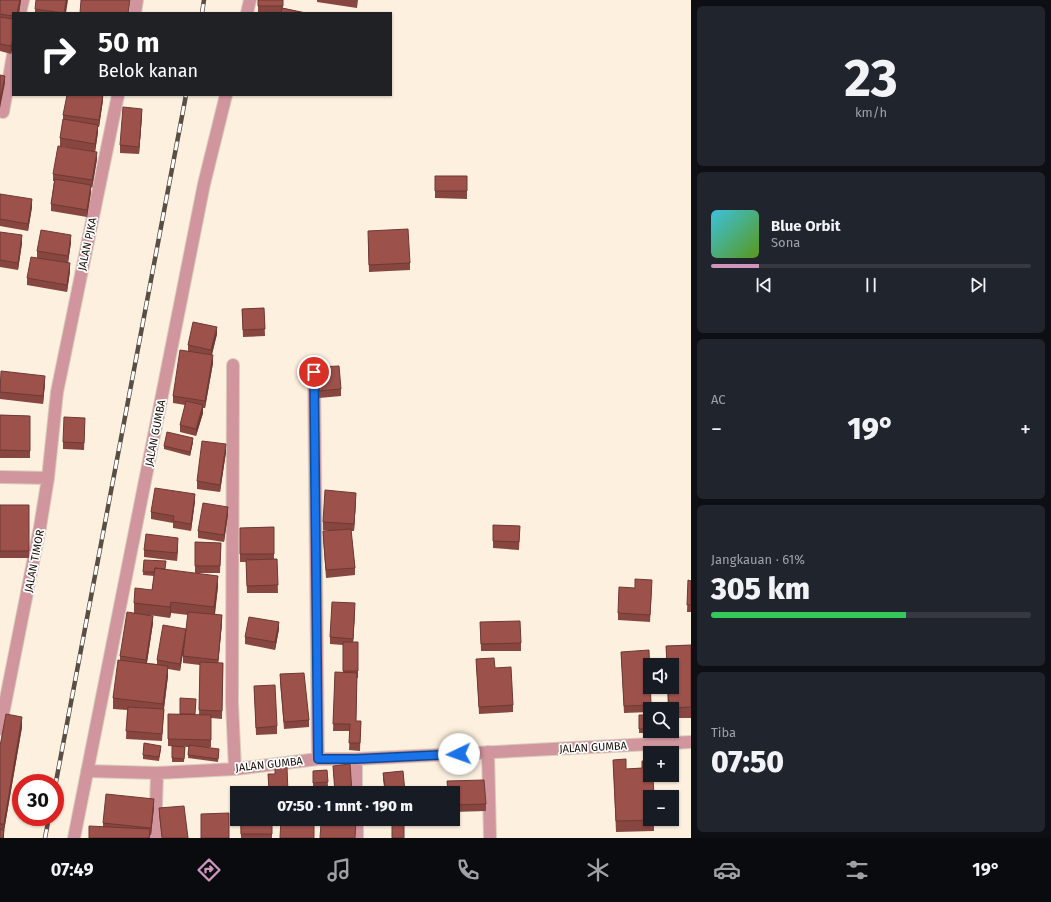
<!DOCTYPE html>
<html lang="id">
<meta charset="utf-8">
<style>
:root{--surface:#171b24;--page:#20242c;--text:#f1f3f6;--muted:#9ea1a6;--line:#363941;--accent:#ce96bc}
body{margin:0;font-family:"Fira Sans",sans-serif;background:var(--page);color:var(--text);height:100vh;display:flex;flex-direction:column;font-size:15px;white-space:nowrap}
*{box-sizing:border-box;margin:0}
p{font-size:13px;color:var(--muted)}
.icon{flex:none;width:22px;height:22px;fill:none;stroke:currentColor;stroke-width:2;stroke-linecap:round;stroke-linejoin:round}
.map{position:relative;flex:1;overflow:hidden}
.panel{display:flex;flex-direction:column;gap:6px;padding:6px;background:#0d0f14;width:360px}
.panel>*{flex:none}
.guide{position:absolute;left:12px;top:12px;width:380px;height:84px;border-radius:0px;box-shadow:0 1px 3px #0004;background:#202124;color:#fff;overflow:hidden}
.controls{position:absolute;left:643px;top:658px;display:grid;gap:8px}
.controls a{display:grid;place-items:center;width:36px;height:36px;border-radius:0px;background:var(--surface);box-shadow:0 1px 3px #0004;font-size:20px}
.speed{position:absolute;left:12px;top:774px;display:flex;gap:8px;font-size:20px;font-weight:700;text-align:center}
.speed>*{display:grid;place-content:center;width:52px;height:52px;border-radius:50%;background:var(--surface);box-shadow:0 1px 3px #0004;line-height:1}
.speed .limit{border:6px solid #d22;background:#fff;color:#111}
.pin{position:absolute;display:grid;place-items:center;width:34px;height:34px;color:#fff;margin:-17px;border:2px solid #fff;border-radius:50%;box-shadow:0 1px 4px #0007}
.me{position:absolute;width:44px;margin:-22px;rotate:267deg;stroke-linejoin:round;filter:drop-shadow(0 0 3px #0008)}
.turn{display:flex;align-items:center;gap:14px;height:84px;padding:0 20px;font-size:18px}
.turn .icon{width:52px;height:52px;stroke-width:2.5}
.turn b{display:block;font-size:28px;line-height:34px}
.big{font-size:30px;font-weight:800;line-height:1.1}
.panel .card{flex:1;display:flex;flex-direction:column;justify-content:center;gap:6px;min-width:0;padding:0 14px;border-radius:6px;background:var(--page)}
.panel .dial{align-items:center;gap:0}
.dial b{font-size:52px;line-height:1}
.song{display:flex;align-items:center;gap:12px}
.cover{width:48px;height:48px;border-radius:6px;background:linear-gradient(135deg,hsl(190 70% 55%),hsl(90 70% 35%))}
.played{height:4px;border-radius:2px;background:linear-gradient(90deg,var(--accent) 15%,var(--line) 15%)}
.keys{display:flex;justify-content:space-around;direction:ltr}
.heat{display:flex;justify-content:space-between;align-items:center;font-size:22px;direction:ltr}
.charge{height:6px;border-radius:3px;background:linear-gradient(90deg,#34c759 61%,var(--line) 0)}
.trip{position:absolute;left:230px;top:786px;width:230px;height:40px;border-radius:0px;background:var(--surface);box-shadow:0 1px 3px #0004;font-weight:800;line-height:40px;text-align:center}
.menu{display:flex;height:64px;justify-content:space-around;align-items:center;background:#090b0e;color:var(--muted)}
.menu .icon{width:28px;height:28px}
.menu .current{color:var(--accent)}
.menu b{font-size:18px;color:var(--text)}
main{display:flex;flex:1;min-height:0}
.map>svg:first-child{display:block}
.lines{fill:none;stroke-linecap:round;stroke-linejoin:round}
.minor-casing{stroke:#d8ccbc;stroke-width:14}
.minor{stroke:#d1959e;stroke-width:12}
.rail-casing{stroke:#584e43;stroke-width:4.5}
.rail{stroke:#fff;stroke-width:3;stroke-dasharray:9;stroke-linecap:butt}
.wall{fill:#874640;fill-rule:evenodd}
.shaded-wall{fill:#6e3934}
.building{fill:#9d514b;stroke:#6e3934}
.route-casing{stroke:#114b97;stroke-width:10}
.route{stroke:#1a73e8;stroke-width:7}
.labels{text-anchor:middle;stroke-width:3.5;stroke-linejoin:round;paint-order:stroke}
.street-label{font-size:11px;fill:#170f06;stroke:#fff}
</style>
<main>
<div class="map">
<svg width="691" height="838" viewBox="0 0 691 838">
<rect width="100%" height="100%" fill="#fdf0df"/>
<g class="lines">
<g class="minor-casing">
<path id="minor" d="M20,13l3,-13
M135,13l2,-13
M247,13l3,-13
M3,112l10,-57
M233,365l-1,338 3,66
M314,372l4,387
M0,477l48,1
M0,729l40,-202 8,-49 9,-86 61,-297
M488,752l2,86
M356,759v34
M87,771l70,2 78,-4 83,-10h38l335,-17
M357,819v19
M74,838l130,-654 22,-89
M155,838l2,-65"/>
</g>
<use href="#minor" class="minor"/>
<g class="rail-casing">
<path id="rail" d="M202,13l2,-13
M55,787l131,-692
M45,838l4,-21"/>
</g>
<use href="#rail" class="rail"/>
</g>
<path class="wall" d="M0,0h21l-2,13h-6v33l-2,8 -11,-3z
M258,0h25v8l23,5h-48z
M317,0h41l-1,8 -40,-6z
M35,9l31,4h-31z
M103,95v5l-4,27h-1v5l-3,20 -35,-6v-8l3,-19v-4z
M142,116l-3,38 -19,-1v-8z
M97,159l-5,29 -1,-1v5l-4,25 -36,-6v-7l3,-23h-1v-7z
M435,176h32v23l-32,-1z
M0,194l32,13 -4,24 -28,-5z
M0,232l22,11 -4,27 -18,-3z
M368,238l42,25v7l-41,2z
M71,242l-3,21 2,8 -3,21 -40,-7v-7l10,-20v-7z
M264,308l1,28 -22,1 -1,-28z
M217,334l-5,21 1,8 -8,45h-2v5l-7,23 -16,-4v-7l5,-20 -12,-2v-7l15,-45v-6z
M318,367l23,22v7l-22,2z
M45,383l-2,21 -43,-5v-14z
M0,415l30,1v42h-30z
M85,425l-1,25 -21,-1v-7z
M193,442l-3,14 -26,-7v-3z
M226,452l-6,40 -23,-3v-8z
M356,500l-2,31h-3l4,37v7l-29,3 -3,-40v-7l11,-1h-11v-8z
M195,501l-4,30 -18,-3v-5l-22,-4v-7z
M0,505h29v53h-29z
M228,514l-4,28 -26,-4v-7z
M493,525l27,1 -1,24 -26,-2z
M274,527v32h3l1,34h-31l-1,-31h-6v-34z
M195,542l26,1 -1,30h-25z
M178,545l-1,16 -33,-4v-7z
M144,560l21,9 53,17 -3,29 7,8 -4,40h5l-1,56 -11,-1v29h-5l13,5 -1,10 -30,-4 1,-11 -21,-1v-32l31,1 1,-50 -17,-2v-7l2,-17 -5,32 -12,-2v7l-4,33 -2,32 -36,-2 1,-29 -14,-1v-11l7,-38v-4l14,-43v-10l18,-13 2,-14 -11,-1zM171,613l17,2 -2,20 -29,25v4l-10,-1 6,-40 -4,-8 21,3z
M688,580l3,1v31h-4z
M652,587l-2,35 -32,-2v-7l17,-25z
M355,611l-2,31h5v36h-1l-1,43h5l-1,30 -11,-1 1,-19h-17l2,-59 8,1v-28l-13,-1v-7z
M480,622l41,21v8h-40z
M279,629l-4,21 -30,-6v-7z
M691,645v73h-19v-9h-4l-1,-22h5v-22h-6v-19z
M621,652l29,35 1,22h-1v3l-26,1z
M476,659l19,9 18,37v7l-34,2z
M280,674l29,46v7l-25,2 -4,-47z
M254,686l23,40v8l-21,1z
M639,715h11v16h4v2h-15z
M22,727l-18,104v7h-4v-92z
M172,746l13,1 -1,15h-12z
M161,749l-2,12 -16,-2v-4z
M613,760l13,9 16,-1 12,51v12l-38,1z
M333,766l19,27h-17z
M327,770l1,16h-15v-15z
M403,771l2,22h-20l-2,-13v-7z
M268,774l20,19h-19z
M447,781l39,23v7l-33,1v-19h-5z
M154,807l-3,28h-1v3l-47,-11v-4z
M159,808l29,30h-26l-3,-23z
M240,819h32v19h-31z"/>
<path class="shaded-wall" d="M20,0h1l-2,13h-2z
M66,0h2l-2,13h-2z
M13,39v7l-2,8v-8z
M5,76v7l-5,25v-7z
M103,95v5l-4,27v-7z
M142,109v7l-3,38v-7z
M98,125v7l-3,20v-8z
M97,152v7l-5,29v-8z
M91,185v7l-4,25v-7z
M32,199v8l-4,24v-7z
M22,235v8l-4,27v-7z
M71,235v7l-3,21v-7z
M70,263v8l-3,21v-7z
M217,327v7l-6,23v-7z
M213,355v8l-8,45v-7z
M45,376v7l-2,21v-8z
M203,405v8l-7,23v-7z
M193,438v4l-3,14v-4z
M226,444v8l-6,40v-7z
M356,493v7l-2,31v-7z
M195,494v7l-4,30v-7z
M228,507v7l-4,28v-7z
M178,538v7l-1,16v-8z
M218,576v10l-4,32v-11z
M171,602v11l-1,5v-11z
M355,603v8l-2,35v-7z
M222,615v8l-4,44v-7z
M153,616v7l-7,45v-8z
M279,622v7l-4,21v-8z
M186,629v7l-6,35v-7z
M168,666v10l-5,39v-11z
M22,717v10l-18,104v7h-1l1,-14z
M154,799v8l-3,28v-7z"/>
<path class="building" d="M0,0h20l-3,13h-4v3l-13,-2z
M36,0h30l-2,13 -29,-4z
M81,0h49l-2,13h-48z
M258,0h25v6h-25z
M282,8l24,5h-25z
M0,17l13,2v20l-2,7 -11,-2z
M0,75l5,1 -5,25z
M67,95h36l-4,25 -36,-5z
M123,107l19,2 -3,38 -19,-2z
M63,119l35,6 -3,19 -35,-6z
M58,146l39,6 -5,28 -39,-6z
M435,176h32v15h-32z
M55,179l36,6 -4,25 -36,-6z
M0,194l32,5 -4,25 -28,-5z
M408,229l2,34 -41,2 -1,-34z
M41,230l30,5 -3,21 -31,-5z
M0,232l22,3 -4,28 -18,-3z
M31,257l39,6 -3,22 -40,-7z
M264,308l1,21 -22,1 -1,-21z
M193,322l24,5 -6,23 -23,-5z
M180,350l33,5 -8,46 -32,-5z
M339,366l2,23 -22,2 -1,-24z
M1,371l44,5 -2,20 -43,-4z
M186,401l17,4 -7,24 -16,-4z
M0,415l30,1v35l-30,-1z
M64,417l21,1 -1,25 -21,-1z
M167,432l26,6 -3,14 -26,-6z
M202,441l24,3 -6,41 -23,-4z
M155,488l40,6 -4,30 -18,-3 1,-5 -23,-4z
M325,490l31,3 -2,31 -31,-2z
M203,503l25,4 -4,28 -26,-4z
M0,505h29v46h-29z
M493,525l27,1 -1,16 -26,-1z
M274,527v27h-34v-26z
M351,529l4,39 -29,2 -3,-39z
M146,534l32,4 -1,15 -33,-3z
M195,542l26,1 -1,23h-25z
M277,559l1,26 -31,1 -1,-26z
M144,560l22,1 -1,8 -10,-1 -1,4h-11z
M155,568l63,8 -4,31 -43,-5 -1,5 -36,-4 1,-15 17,2z
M635,579l17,1 -2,35 -32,-2 1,-26 16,1z
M688,580l3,1v24h-4z
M332,602l23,1 -2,36 -23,-2z
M127,612l26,4 -7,44 -26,-4z
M188,612l34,3 -4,45 -35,-4z
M249,617l30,5 -4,20 -30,-5z
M520,621l1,22 -40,1 -1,-22z
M163,625l23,4 -6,35 -23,-4z
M343,642h15v29h-15z
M691,645v62l-22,1 -1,-21h4v-22h-5l-1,-19z
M649,650l2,55 -27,1 -3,-54z
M494,658l1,10 16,-1 2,38 -34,2 -3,-48z
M118,660l50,6 -5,38 -50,-6z
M200,662l23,1 -1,48 -23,-1z
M335,672l22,1 -1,48h5l-1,22h-11l1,-19h-17z
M304,673l5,47 -25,2 -4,-48z
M275,685l2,41 -21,2 -2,-42z
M180,698l16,1 -1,15h-15z
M128,707l36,2 -2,25 -36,-3z
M6,714l16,3 -18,107h-4v-78z
M168,714l43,1v25l-43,-1z
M639,715h11v14h-11z
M144,743l17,3 -2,11 -16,-2z
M189,745l30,4 -1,10 -30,-4z
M172,746l13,1 -1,12 -12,-1z
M626,759v10l16,-1v-7h8v14h3l1,22h-4v22h4v1l-38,1 -3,-61z
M350,764l2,29h-17l-2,-27z
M287,767l1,26h-12v-3h-7l-1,-16h7v-6z
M327,770l1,12 -15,1v-12z
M403,771l2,21 -19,1 -3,-20z
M484,780l2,24 -33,1v-12h-5l-1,-12z
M106,794l48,5 -3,29 -48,-5z
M184,806l4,32h-26l-3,-30z
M229,813v25h-28v-24z
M241,819h31v15h-31z
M281,819h33v19h-34z
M332,819h24l-1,19h-35l1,-15 11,1z
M392,824h12v14h-12z
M89,826l61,3 -1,9h-60z
M0,829l4,1 -1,8h-3z"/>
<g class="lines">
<g class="route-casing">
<path id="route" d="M314,372l4,387h38l103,-5"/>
</g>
<use href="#route" class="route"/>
</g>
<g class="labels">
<g class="street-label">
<text transform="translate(87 244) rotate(-78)" y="4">JALAN PJKA</text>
<text transform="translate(155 433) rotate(-79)" y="4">JALAN GUMBA</text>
<text transform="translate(34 561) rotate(-79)" y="4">JALAN TIMOR</text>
<text transform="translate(593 747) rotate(-3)" y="4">JALAN GUMBA</text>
<text transform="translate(269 764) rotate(-6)" y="4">JALAN GUMBA</text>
</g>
</g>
</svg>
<div class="controls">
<a><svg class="icon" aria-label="sound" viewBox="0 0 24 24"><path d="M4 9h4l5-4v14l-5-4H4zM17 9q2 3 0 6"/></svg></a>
<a><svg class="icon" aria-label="search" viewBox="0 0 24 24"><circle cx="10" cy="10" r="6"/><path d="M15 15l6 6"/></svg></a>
<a>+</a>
<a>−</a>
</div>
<div class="speed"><div class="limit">30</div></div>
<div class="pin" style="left:314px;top:372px;background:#d93025"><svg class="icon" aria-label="arrive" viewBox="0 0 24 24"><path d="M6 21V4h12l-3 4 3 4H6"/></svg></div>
<svg class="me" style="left:459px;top:754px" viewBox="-20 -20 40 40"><circle r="19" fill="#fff"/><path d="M0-13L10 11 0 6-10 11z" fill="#1a73e8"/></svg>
<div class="trip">07:50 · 1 mnt · 190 m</div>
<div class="guide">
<div class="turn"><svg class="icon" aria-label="right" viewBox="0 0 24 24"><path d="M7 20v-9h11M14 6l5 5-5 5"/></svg><div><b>50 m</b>Belok kanan</div></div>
</div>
</div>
<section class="panel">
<div class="card dial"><b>23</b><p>km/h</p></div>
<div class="card">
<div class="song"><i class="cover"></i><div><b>Blue Orbit</b><p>Sona</p></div></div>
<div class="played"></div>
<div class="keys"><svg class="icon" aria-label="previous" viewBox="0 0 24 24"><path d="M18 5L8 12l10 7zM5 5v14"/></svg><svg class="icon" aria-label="pause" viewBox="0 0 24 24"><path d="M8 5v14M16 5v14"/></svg><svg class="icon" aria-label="next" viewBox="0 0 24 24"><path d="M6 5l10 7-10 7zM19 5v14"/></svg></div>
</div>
<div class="card"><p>AC</p>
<div class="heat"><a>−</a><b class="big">19°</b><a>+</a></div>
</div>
<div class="card"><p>Jangkauan · 61%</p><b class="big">305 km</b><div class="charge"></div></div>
<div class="card"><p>Tiba</p><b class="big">07:50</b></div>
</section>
</main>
<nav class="menu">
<b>07:49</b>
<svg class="icon current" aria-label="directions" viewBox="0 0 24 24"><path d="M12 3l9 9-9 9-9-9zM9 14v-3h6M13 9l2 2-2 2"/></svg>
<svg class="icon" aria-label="music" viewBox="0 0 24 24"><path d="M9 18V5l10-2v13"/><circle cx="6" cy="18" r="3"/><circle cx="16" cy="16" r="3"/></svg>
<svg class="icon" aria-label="phone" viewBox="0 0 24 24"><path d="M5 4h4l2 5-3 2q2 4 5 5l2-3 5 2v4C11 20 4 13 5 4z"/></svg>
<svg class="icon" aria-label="climate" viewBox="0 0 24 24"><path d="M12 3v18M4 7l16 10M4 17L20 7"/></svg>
<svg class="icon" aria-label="car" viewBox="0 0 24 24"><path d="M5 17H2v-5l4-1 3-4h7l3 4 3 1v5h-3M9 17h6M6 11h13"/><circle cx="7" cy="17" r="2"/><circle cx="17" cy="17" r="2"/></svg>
<svg class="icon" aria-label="filters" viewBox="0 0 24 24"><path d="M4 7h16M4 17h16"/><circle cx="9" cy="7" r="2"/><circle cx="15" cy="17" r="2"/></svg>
<b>19°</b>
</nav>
